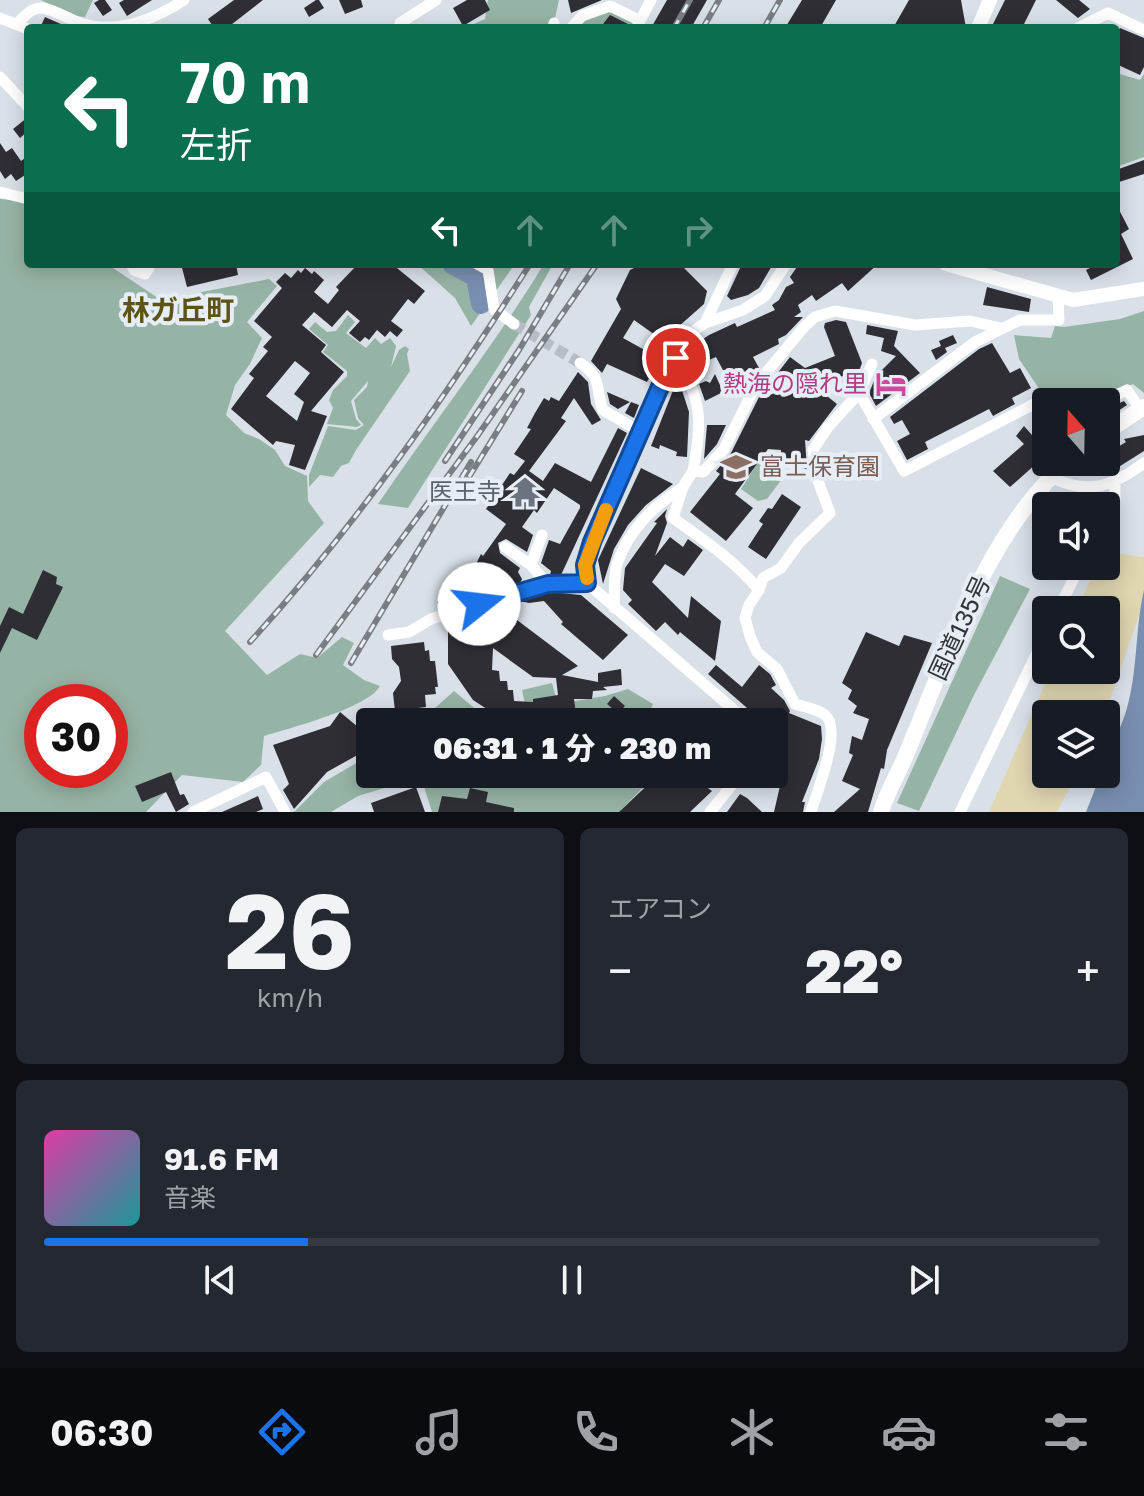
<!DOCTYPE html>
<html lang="ja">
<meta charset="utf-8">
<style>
:root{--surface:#171b24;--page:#242831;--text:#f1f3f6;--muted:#9ea1a6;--line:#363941;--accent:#1a73e8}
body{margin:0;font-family:"Golos Text","Noto Sans JP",sans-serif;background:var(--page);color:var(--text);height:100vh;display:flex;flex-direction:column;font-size:30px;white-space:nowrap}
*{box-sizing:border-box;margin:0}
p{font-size:26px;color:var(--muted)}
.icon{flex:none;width:44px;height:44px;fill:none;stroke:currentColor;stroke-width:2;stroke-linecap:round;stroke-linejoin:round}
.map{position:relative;height:812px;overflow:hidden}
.sheet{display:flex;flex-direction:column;gap:16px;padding:16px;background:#0d0f14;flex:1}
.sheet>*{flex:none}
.banner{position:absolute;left:24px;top:24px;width:1096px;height:244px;border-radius:8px;box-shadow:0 4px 20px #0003;background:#0b6e4f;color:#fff;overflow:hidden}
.needle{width:52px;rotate:340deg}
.buttons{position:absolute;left:1032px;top:388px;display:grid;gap:16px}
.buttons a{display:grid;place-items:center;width:88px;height:88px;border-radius:8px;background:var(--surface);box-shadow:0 4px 20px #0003;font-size:40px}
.speed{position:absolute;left:24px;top:684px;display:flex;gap:16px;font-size:40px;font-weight:700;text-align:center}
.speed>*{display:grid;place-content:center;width:104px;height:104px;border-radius:50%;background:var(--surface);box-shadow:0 4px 20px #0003;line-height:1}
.speed .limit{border:12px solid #d22;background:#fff;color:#111}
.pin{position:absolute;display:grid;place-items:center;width:68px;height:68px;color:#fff;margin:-34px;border:4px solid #fff;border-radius:50%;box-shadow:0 2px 8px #0007}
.me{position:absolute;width:88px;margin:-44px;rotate:74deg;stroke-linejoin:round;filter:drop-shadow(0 0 6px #0008)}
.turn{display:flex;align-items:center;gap:28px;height:168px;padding:0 24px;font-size:36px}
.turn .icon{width:104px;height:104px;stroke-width:2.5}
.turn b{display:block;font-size:56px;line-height:68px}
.lanes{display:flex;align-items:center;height:76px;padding:0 24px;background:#0003;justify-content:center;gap:40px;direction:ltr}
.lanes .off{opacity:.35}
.big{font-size:60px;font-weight:800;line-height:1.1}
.sheet .widget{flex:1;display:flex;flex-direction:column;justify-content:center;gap:12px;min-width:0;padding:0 28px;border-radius:12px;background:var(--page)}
.sheet .dial{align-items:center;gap:0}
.dial b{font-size:104px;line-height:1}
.song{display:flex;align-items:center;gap:24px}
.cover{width:96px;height:96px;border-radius:12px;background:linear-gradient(135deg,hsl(320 70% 55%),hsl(180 70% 35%))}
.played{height:8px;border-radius:4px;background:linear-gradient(90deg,var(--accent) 25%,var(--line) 25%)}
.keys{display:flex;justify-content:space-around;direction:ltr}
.heat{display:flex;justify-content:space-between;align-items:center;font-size:44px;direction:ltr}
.sheet .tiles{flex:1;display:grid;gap:16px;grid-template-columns:1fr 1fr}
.widget:last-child{grid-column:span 2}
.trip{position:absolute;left:356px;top:708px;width:432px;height:80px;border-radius:8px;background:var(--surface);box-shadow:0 4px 20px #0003;font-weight:800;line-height:80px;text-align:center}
.dock{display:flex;height:128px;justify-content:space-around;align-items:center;background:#090b0e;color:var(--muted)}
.dock .icon{width:56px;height:56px}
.dock .selected{color:var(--accent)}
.dock b{font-size:36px;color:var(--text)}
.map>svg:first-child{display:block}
.green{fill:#96b4a5;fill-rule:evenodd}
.sand{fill:#e0d6b1}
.water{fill:#798fb0}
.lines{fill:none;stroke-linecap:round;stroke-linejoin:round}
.river{stroke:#798fb0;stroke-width:20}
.building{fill:#2f2e35;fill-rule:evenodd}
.minor-tunnel{stroke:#b7bdc4;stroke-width:11;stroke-dasharray:11 5.5;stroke-linecap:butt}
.minor{stroke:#fff;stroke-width:11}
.major{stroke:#fff;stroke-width:14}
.highway{stroke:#fff;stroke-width:16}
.rail-casing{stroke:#7a7e84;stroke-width:6}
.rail{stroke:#e6edf5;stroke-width:3;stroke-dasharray:9;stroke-linecap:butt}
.route-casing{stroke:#114b97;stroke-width:20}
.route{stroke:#1a73e8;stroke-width:14}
.slow{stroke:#f59e0b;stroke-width:14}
.labels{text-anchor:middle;stroke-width:8;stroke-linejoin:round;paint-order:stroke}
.hotel-label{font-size:24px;fill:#b23c85;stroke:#e6edf5;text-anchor:end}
.education-label{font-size:24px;fill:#785e54;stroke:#e6edf5;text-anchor:start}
.worship-label{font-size:24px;fill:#5b616d;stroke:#e6edf5;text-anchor:end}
.street-label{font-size:24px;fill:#303336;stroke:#e6edf5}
.quarter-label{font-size:28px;font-weight:bold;fill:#5e5316;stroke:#e6edf5}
</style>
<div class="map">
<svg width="1144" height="812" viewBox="0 0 1144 812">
<rect width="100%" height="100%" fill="#d9e0e8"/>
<path class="green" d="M41,0h52l-8,17 -11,-1z
M488,0h71l-4,18 -6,10h-84l20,-9z
M610,6l26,13 -5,9h-60z
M1116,73l24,7 4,-6v83l-28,10z
M0,199l17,1 11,4v60h79l54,36 108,-21 8,7 -30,36 15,16 -12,26 -15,21 -9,30 18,18 15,6 16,11 10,16 22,10 1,25 16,22 -99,108 42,44 33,-21 17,4 25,-21 12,6 -11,22 21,15 16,6c-12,22 -90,42 -116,50l-3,29 -18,17 -61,-7 -36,37h-146zM42,702h68v68h-68z
M417,264h62l11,5 4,-5h21l-44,62 -16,-28z
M544,264h9l-24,43 2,8 -123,193 -30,-4c55,-81 115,-157 166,-240z
M1144,311v82l-11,-9 -41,18h-44l-29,-43 -5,-24 37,3 4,-12 9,1 56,-8z
M348,315l7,7 -9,11 20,15 9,-10 6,6 9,-6 6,8 -5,21 8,-17 6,-4 4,3 -2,5 3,17 -54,79 -7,13 -8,3 -8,11 -13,-2 -11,12v-12l19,-49 28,4 8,-5 -6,-7 -4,-18 13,-13 1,-6 -17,20 5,18 5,6 -4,2 -30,-3 6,-16 -4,-8 4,-10 14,-14v-5l-24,-19 5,-7 -19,-16 6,-7 12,10 9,-1z
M773,451l6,3 1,14 5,7 -18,24 -9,2 -17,-12c9,-13 17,-32 32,-38z
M1000,576l30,13 -56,106 -55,116 -22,-8z
M552,683l6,21 47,-8 23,-7 25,15 -8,18h-116l-7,-32z
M454,691l37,31h-90l-1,-5 35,-9z
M370,755v19h286l-35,36 1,2h-190l-11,-35 -63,19 -27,16h-37l30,-30z"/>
<path class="sand" d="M1106,552l38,5v44l-39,113h-59v60h31l-20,38h-68l62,-142h55v-60h-29l19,-44h10z"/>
<path class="water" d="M1144,590v222h-58l15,-38h5c0,-23 15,-43 21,-66 11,-39 8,-80 17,-118z"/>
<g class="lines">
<path class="river" d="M452,264l24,13 5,27"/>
</g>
<path class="building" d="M99,0h6l7,10 -9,6 -9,-13z
M124,0h28l-25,16 -8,-13z
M234,0h29l-36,28h-13l-6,-9z
M316,0h3l5,8 -15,9 -5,-9z
M339,0h22l2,7 -18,7z
M467,0h18l5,10 -27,16 -10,-18z
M568,0h34l-31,13z
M667,0h40l-16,28h-40z
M802,0h34l-16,28 -5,-4 -3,4h-27z
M909,0h52l5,28h-73z
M1005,0h31l-14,28h-31z
M1056,0h23l11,9 -12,9z
M610,15l18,9v4h-28z
M45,17l9,4 16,7h-30z
M1120,28l24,10v29l-4,8 -24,-11v-29z
M28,117v14l-8,7 -7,-9z
M0,143l6,9 6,-4 9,13 7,-5v17l-12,8 -5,-7 -6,5 -5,-8z
M1144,160v14l-28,9v-13z
M1116,204l13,25 -8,5 12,25 -42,21 -5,-10 12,-6h18z
M181,264h55l2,11 -51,12z
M363,264h29l33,27 -11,13 -6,-5 -17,22 12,9 -6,7 -7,-6 -5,6 -8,-7 -8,10 -4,-3 -5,5 -11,-9 11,-12 -13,-11 -15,17 -18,-15 -12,13 24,20 -5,7 23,20 -33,39 16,5 -22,54 -16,-5 6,-20 -19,-4 -3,4 -42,-36 23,-31 -5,-4 19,-23 -5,-4 9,-10 -18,-16 28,-33 -6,-6 9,-9 6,5 7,-8 3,3 4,-5 7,6 2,-3 10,9 -10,12 14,12 11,-14 -3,-3 21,-22 3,2zM295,361l15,12 -16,21 10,8 -7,19 -31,-25z
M642,264h38l27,27 -3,13 -35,31 -4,7 -31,-22 -11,18 36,20 -12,24 -40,-18 -5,9 -11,-12 30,-52 -5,-10 14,-29z
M742,264h31l-14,24 -11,7 -17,5 -4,-4z
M799,264h79l-30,27 -6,-8 -26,18 -4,-6 -14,10 3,7 -7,5h9l-17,18 -8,4 1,5 -26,13 6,11 -9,13 -6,3 -8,-16 -11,6 -9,-17 -19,8 -9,-6 5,-13 16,-11 26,-12 2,4 38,-17 -3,-5 7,-5 7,-13 8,-4 -4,-6z
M987,287l44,12 -2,13 -46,-7z
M836,320l10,2 16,41 -3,8 -19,6 1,2 -23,10 19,15 -28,37 -4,-1 2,29 -18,-5 -9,2 1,-16 -13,-1 -33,45 18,14 -27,33 -36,-29 30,-38 -4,-3 15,-18 28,-56 31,-40 15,11 30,-12 -11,-29 1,-4z
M867,325l31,6 -4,15 26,27 -44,33 -7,-13 7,-17 20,-20 -15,-5 3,-13 -18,-4z
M953,335l4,8 -12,5 2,4 -11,8 -5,-10 10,-4 -2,-5z
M992,343l18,30 10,-5 11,20 -19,10 3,6 -22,12 -4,-7 -64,33 3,7 -21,11 -10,-19 13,-7 -8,-14 -8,4 -4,-7 89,-68z
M578,372l10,10 3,22 10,16 -9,5 -18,-27 -13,20 5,3 -37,50 14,10 12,-18 36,19 27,-54 9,5 -66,142h-11l1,-4 -10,-8 8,-23 11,4 20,-36v-3l-26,-17 -17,25 -3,-3 -12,17 11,8 -6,17 -21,-13 -8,4 2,10 20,15 -2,4 4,7 -2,4 -38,11 -10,-2 2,5 -35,10 -2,-5 28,-27 3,-7h6l7,-14 2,2 23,-32 -20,-15 24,-36 4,2 11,-14 -11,-7 17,-25 -4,-1 8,-15 9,-15 5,3 2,-4 8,4z
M715,374l8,18 -18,9 -6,-17 7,-3 4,2z
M678,378l11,34 -2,45 -11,-1 1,-4 -17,-7 -1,4 -8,-3z
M607,392l23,10 -12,7 -8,-5z
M1124,401l3,4 -21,14v-10z
M631,402l8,3 -5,13 -9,-5z
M1046,424v31l-36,32 -17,-16 31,-27 -8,-8 8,-10 8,9z
M707,425h19l-9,19 -13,15z
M1144,435v16l-27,17 -9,-15 18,-11 -2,-3z
M641,468l32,16 -27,21 -18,20 -14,24 -11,35 -5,-24z
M782,494l19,13 -35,52 -18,-12 15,-23 -4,-3 9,-13 4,1z
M667,509l-2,7 2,7 -12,33 15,-19 13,10 5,-8 15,11 -19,26 -19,-12 -13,18 36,36 3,-22 30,25 -6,40 -35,-29 -2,3 -13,-13 -9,9 -28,-27 4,-4 -9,-10 2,-22 32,-45 -3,-1z
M1046,512v25l-11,-5z
M43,570l14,7 -1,7 7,3 -26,53 -25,-12 -12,25v-27l9,-19 14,7z
M549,592l32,3 47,40 -25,25 -42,-36 2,-2 -19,-21 -15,2 -9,-2z
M505,611l73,55 -16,9 36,7v-9l23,-4 1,16 -19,2 4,3 -14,1 -1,8h-18l2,15 -33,4v-3l-21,2v5h-22l-7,-9 -20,-13 -25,-36v-38h22l-1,-10zM493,648l40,29 23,1 2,17 -25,4v3l-19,-1 -1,-11h-5l-1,-9h-7l-1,-10 -7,-1z
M866,632l33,14 5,-11 28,8 -45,107 -3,19 -3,-1 -13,44h-34l26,-23 -18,-8 11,-26 -4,-2 3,-17 10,4 7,-21 -16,-6 4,-7 -9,-7 4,-9 -10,-7z
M424,642l1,9 4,-1 1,11h5l3,26h-3l1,7 -11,1 1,12 -31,4 -2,-18 8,-12 -2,-14 -7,-8 -1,-13z
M716,665l26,22 17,-22 11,9 6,11 -5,3 13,12 6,11 -1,2 32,13 1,13 -3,20 -17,43h3l-2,10h-29l8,-35 -8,10v-65h-6l-11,-11 -3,3 -46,-40z
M614,696l11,10 -7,7 -11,-9z
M340,712l30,25v11l-43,24 -33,37 -11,-19 6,-6 -16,-39 57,-19z
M171,772l9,23 4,-1 5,10 -13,8 -10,-20 -24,10 -7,-16z
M659,774h57l-12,11 8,6 -22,21h-71z
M416,787l9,25h-51l-3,-9z
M470,788l18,4 -2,10 28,6v4h-76l4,-16 25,3z
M740,794l7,4 15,14h-35z
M258,796l5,13 -7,3h-34z"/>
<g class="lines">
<path class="minor-tunnel" d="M514,324l66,39"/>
<path class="minor" d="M0,18l28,11
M400,23l36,-23
M17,24c7,-7 14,-17 25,-16 14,2 28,12 41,16 36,10 72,-5 101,-24
M553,28l1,-5
M571,28l11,-12 28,-10 29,14
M636,28l15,-28
M1078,28l30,-15 36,17
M0,77l28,30
M0,192l28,7
M131,264l3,6 11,4 4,-6v-4
M477,264l11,6 6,39 20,15
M705,323l28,-59
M674,355c29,44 28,66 19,116
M580,363c23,14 15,26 23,47l38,22
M859,393l45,78 136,-70 6,7
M1101,402l26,-12 13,19
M873,419l102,-77 45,-22h39l-1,-23
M1050,477c38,18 62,10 94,-14
M1106,516l9,-17v-17
M542,535l-11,30 16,19
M505,547l26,18
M759,590l4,-12 18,-10 18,-25 31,-30 -12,-32 -5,-31 15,-23 31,-34 13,-29
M614,608c1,-14 -1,-31 3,-44 11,-33 37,-59 65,-76
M1058,610l22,-44
M388,635l21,-3 22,-13 30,-10 87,-25 39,-1
M748,722l-161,-139 -2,-18 7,-23 83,-190 12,-16 18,-13 38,-13 22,-14 21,-32
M193,812l73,-35 19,35
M710,812l31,-38
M811,812c6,-21 32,-83 14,-97 -7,-6 -21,-8 -30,-11l-18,-35 -20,-17 -7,-16 -5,-18 4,-13 10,-15c-24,-29 -55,-50 -86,-72l10,-31 10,-16 10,1 21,-23 28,-56 13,-19 39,-47 11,-10 20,-6 80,14 55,-4 31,7
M960,812l86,-178"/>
<path class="major" d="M978,28l12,-28
M946,264l127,36 71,-11"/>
<path class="highway" d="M1106,432l38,-25
M881,812c6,-21 19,-41 27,-62 40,-96 79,-218 159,-288"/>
<g class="rail-casing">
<path id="rail" d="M674,28l16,-28
M703,28l16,-28
M764,28l16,-28
M445,461l74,-111 51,-86
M469,477l53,-86
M250,642c106,-116 196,-246 280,-378
M316,655l162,-220 119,-171
M351,663l120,-201"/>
</g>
<use href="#rail" class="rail"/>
</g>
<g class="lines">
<g class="route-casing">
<path id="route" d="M479,604l69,-20 39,-1 -2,-18 7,-23 82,-187 2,3"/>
</g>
<use href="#route" class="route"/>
<path class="slow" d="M587,578l-2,-13 21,-55"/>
</g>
<defs>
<g id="hotel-bare" transform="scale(2.4)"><path d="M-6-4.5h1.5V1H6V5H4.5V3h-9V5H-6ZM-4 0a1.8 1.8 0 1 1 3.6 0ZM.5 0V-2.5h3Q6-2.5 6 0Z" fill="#d1479c" stroke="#e6edf5" stroke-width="2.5" paint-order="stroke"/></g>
<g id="school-bare" transform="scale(2.4)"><path d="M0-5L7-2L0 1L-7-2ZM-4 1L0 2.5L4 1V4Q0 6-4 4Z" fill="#8d6e63" stroke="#e6edf5" stroke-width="2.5" paint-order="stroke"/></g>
<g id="temple-bare" transform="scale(2.4)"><path d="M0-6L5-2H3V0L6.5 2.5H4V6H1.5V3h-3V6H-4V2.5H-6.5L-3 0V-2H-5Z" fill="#6b7280" stroke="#e6edf5" stroke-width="2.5" paint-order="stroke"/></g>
</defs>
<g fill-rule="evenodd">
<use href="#hotel-bare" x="891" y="384"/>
<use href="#school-bare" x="736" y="467"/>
<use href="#temple-bare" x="525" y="492"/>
</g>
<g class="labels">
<g class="hotel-label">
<text x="867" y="392">熱海の隠れ里</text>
</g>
<g class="education-label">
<text x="760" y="475">富士保育園</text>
</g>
<g class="worship-label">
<text x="501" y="500">医王寺</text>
</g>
<g class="street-label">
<text transform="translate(960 628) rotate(-65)" y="8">国道135号</text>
</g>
<g class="quarter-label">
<text x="178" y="320">林ガ丘町</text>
</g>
</g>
</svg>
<div class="buttons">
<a><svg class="needle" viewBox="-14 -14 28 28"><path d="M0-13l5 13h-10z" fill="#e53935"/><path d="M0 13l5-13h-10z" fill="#9ea1a6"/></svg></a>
<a><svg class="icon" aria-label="sound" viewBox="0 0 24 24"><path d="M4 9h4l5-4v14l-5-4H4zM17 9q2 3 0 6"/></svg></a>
<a><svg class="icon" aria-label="search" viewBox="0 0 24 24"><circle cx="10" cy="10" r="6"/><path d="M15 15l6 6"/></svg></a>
<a><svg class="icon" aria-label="layers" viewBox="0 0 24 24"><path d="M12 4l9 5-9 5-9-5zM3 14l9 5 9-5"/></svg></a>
</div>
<div class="speed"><div class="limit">30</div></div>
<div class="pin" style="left:676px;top:358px;background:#d93025"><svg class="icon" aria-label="arrive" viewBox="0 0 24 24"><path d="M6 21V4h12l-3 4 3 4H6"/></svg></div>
<svg class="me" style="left:479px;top:604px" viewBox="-20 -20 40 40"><circle r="19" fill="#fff"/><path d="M0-13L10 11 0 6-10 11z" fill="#1a73e8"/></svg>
<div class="trip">06:31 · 1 分 · 230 m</div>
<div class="banner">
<div class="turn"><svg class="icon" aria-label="left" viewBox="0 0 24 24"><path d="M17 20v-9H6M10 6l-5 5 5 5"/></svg><div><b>70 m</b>左折</div></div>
<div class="lanes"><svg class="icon" aria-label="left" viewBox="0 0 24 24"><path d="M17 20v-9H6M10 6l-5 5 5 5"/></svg><svg class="icon off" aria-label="ahead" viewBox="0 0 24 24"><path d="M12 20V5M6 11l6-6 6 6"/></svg><svg class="icon off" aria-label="ahead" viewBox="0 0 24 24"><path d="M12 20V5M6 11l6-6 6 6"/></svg><svg class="icon off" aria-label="right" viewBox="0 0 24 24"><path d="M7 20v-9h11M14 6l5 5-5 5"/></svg></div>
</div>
</div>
<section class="sheet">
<div class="tiles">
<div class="widget dial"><b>26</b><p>km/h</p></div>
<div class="widget"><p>エアコン</p>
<div class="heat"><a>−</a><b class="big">22°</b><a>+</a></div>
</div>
<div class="widget">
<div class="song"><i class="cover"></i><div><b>91.6 FM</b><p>音楽</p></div></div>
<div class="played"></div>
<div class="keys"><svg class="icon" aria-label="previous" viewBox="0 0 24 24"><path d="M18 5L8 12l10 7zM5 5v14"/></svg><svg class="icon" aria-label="pause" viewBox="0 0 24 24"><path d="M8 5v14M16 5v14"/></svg><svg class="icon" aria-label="next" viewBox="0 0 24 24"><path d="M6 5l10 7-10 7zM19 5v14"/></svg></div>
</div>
</div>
</section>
<nav class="dock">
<b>06:30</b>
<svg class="icon selected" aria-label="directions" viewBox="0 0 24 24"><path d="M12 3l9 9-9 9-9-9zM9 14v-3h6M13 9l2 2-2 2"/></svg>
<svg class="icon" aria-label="music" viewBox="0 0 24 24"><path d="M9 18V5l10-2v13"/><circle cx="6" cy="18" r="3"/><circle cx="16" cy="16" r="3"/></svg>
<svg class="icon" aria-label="phone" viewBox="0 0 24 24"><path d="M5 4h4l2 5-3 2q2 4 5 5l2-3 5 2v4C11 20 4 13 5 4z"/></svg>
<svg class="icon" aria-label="climate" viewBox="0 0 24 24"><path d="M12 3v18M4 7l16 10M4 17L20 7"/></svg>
<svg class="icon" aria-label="car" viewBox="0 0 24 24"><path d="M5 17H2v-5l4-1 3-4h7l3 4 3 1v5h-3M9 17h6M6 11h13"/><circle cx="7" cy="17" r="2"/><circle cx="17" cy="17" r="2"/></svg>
<svg class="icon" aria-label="filters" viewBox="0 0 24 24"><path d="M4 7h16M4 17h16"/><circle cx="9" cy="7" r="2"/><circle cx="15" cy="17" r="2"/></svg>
</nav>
